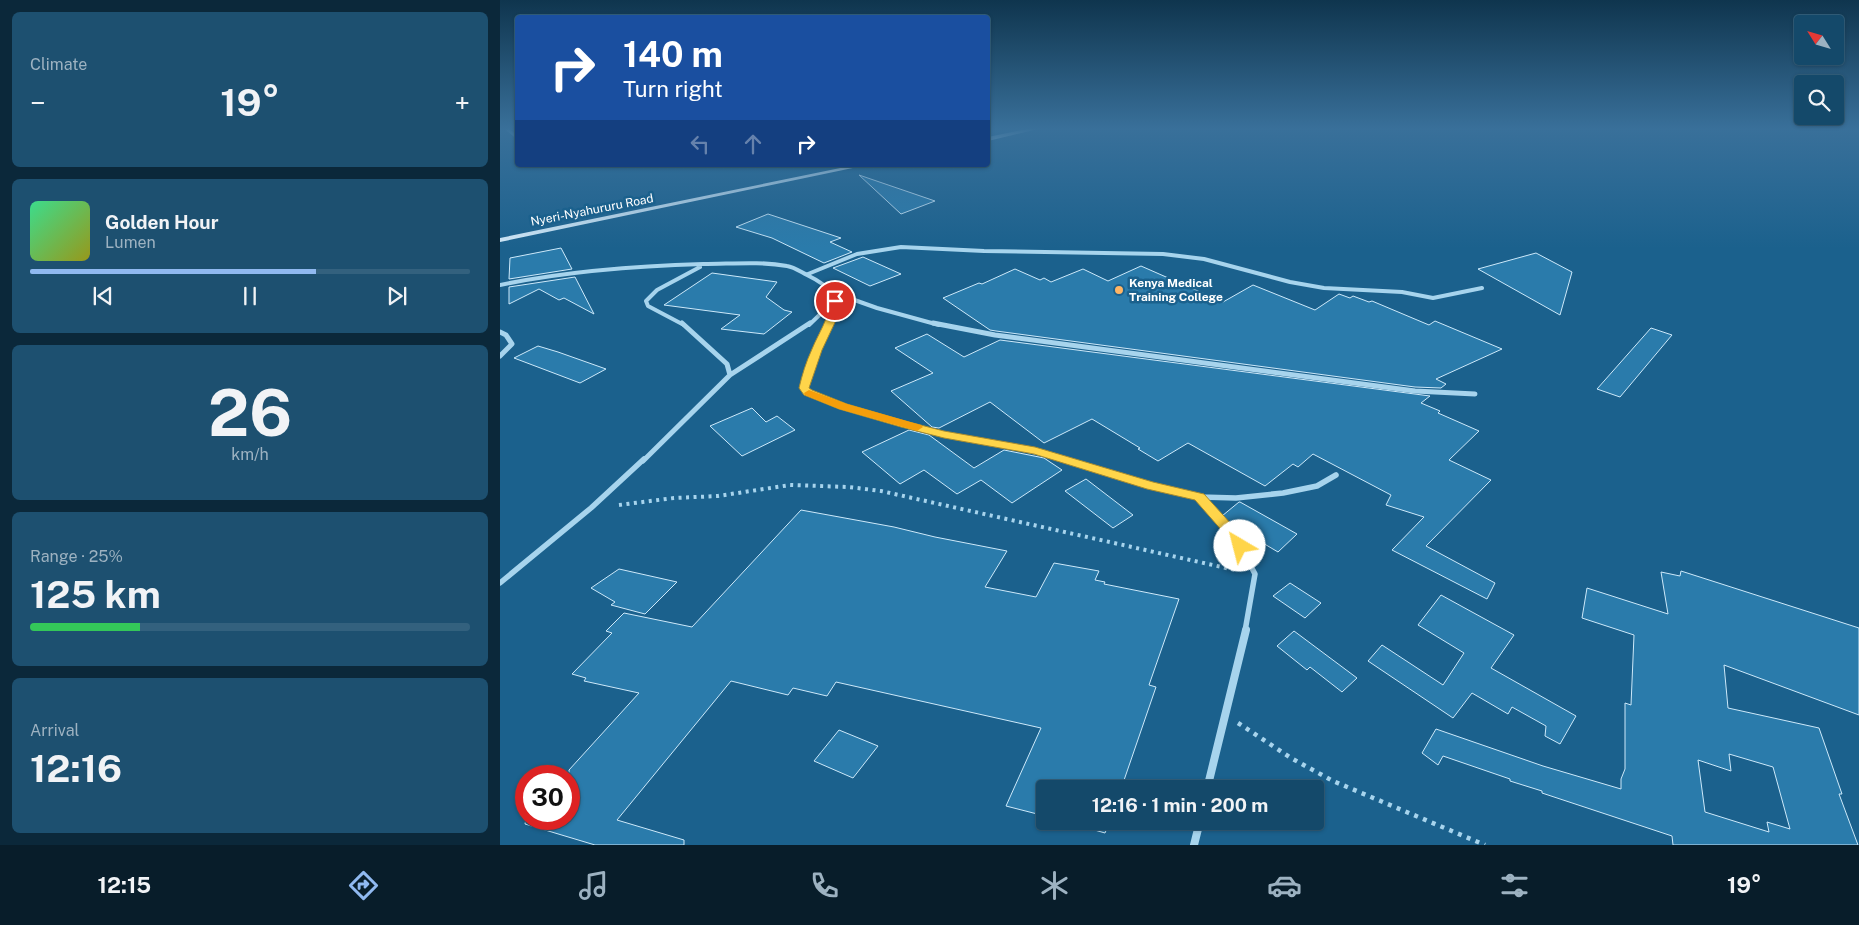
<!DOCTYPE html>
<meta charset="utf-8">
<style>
:root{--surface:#14496a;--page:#1d5070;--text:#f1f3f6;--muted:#9db2c1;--line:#33617e;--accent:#90b9f0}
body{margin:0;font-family:"Public Sans",sans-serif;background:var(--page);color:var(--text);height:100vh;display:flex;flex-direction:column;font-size:19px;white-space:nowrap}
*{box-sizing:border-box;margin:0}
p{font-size:16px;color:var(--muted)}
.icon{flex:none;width:28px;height:28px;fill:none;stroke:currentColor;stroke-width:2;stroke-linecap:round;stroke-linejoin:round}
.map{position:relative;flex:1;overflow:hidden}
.side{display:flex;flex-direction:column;gap:12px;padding:12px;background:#0b283a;width:500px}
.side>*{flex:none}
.guide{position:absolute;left:15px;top:15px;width:475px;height:152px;border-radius:5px;box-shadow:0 1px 4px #0004,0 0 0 1px var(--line);background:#1a4fa0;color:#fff;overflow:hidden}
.needle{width:32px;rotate:307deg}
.fabs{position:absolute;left:1294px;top:15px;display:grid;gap:10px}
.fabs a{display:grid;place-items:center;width:50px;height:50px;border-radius:5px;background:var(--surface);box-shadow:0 1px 4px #0004,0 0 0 1px var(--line);font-size:25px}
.speed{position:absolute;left:15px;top:765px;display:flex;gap:10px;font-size:25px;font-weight:700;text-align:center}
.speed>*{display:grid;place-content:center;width:65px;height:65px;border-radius:50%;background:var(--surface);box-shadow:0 1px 4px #0004,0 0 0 1px var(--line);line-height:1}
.speed .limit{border:8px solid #d22;background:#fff;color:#111}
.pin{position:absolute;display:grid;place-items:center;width:42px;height:42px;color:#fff;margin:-21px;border:2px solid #fff;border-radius:50%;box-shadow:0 1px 5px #0007}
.me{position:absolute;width:55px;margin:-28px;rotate:323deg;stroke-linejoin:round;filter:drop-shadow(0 0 4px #0008)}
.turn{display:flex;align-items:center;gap:18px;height:105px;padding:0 25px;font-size:22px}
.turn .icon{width:65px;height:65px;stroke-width:2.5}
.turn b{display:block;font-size:35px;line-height:42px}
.lanes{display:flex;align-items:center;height:48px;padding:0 25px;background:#0003;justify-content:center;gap:25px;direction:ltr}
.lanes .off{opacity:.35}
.big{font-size:38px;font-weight:700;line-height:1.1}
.side .card{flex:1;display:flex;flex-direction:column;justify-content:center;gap:8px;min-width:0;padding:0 18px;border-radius:8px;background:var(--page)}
.side .dial{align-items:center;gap:0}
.dial b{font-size:65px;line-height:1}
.song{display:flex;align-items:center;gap:15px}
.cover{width:60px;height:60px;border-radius:8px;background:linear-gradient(135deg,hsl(150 70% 55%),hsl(60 70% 35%))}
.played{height:5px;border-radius:2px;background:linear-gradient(90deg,var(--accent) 65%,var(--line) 65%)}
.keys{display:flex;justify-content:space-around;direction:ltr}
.heat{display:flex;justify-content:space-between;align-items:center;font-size:28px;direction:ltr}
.charge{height:8px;border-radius:4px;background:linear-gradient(90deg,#34c759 25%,var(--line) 0)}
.trip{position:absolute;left:536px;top:780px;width:288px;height:50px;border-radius:5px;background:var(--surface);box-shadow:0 1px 4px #0004,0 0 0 1px var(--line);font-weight:700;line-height:50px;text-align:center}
.menu{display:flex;height:80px;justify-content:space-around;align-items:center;background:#081d2a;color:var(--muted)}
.menu .icon{width:35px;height:35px}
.menu .current{color:var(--accent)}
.menu b{font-size:22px;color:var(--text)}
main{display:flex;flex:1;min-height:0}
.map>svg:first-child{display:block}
.building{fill:#2a7bab;stroke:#cde9fa;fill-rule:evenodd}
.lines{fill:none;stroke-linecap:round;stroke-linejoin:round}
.path-far1{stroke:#a7d4ed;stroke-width:4;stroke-dasharray:3 4.5;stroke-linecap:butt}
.path{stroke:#a7d4ed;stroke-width:4.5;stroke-dasharray:4 5.5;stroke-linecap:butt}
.street-far4{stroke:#a7d4ed;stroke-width:3}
.street-far3{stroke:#a7d4ed;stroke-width:4}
.street-far2{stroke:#a7d4ed;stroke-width:5}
.street-far1{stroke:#a7d4ed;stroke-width:5.5}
.street{stroke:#a7d4ed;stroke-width:8}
.secondary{fill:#d4ebfa;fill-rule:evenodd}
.route{fill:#ffd54a;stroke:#a68a30}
.slow{fill:#f59e0b}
.poi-dot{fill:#ffb564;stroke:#1b618d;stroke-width:2}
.labels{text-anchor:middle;stroke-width:5;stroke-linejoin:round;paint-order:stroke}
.far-street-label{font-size:12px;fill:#fff;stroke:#1b618d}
.far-poi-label{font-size:12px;font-weight:bold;fill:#fff;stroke:#1b618d;text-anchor:start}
</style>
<main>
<section class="side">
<div class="card"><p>Climate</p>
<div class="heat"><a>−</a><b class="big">19°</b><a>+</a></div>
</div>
<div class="card">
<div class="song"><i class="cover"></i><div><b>Golden Hour</b><p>Lumen</p></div></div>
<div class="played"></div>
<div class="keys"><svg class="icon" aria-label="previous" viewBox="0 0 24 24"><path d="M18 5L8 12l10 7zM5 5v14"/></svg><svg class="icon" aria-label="pause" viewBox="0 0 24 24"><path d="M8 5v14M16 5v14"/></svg><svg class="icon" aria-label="next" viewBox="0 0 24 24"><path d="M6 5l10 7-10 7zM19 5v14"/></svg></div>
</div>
<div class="card dial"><b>26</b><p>km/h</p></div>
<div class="card"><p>Range · 25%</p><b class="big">125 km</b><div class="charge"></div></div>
<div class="card"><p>Arrival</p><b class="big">12:16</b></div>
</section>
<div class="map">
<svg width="1359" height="845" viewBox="0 0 1359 845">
<rect width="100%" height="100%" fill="#1b618d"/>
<path class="building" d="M359,175l76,26 -34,13z
M268,214l73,24 -11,4 22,10 -28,11 -52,-25 -36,-11z
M61,248l11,21 -63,10 1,-21z
M1036,253l36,19 -12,43 -82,-46z
M363,257l38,17 -31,12 -37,-18z
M641,266l82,36 30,-17 62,25 24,-16 11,4 3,-2 16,6 3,-1 57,24 6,-4 67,28 -66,30 10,5 -5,4 -26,-1 -419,-56 -6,-1 -47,-32 36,-15 3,1 33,-15 25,11 4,-2 7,4 32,-13 25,12z
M212,273l65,9 -11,15 18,13 8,2 -28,22 -43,-5 19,-14 -76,-10z
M75,277l19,37 -30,-16 -5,2 -20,-11 -30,15v-17z
M1151,328l21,7 -52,62 -23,-8z
M427,334l37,23 36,-17 430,56 -9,7 19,8 -2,2 41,18 -30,29 42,20 -65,66 69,37 -8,16 -95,-49 32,-33 -38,-12 5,-10 -78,-41 -15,13 -5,-3 -28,22 -77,-43 -30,18 -20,-12 2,-1 -48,-29 -48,24 -54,-41 -51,26 -7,-1 -41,-36 42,-18 -38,-25z
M38,346l20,6 48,17 -26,14 -66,-25z
M252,408l14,14 11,-6 18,14 -53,26 -32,-30z
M409,430l20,5 45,33 30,-18 40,8 18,12 -50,33 -31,-23 -24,14 -33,-24 -24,14 -38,-32z
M586,479l47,36 -20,13 -48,-37z
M739,502h1l57,32 -19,18 -49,-29 -7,-7z
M301,510l93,17 41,10 72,14 -22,36 51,10 18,-34 45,8 -4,9 10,2 -1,2 75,15 -30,86 7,2 -35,102h-76v27l-39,-10 35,-78 -205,-46 -9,14 -34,-8 -5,7 -57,-14 -114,139 67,20v5h-89l-70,-21 1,-5h43v-49l70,-77 -55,-12 2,-3 -14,-4 40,-41 -6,-2 18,-18 68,14z
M119,569l58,13 -32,32 -34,-9 4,-3 -24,-14z
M1181,571l178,57v87l-135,-50 4,43 91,20 23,66h-3l19,51h-185l-1,-9 -130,-43v-2l-32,-10v-2l-67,-23 -5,9 -16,-12 14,-24 107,37 78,23v-10l4,-10v-66l6,2 3,-70 -52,-17 5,-30 81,26 -7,-42 19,4zM1229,754l44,13 17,62 -23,-7 2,10 -64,-20 -7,-52 33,11z
M790,583l31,20 -16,15 -32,-22z
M941,595l73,40 -23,33 85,48 -16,28 -15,-8 1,-10 -34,-19 -4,7 -36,-21 -19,25 -85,-57 14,-16 61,40 21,-32 -46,-28z
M794,631l63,47 -15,14 -32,-25 -3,3 -30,-24z
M339,730l39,16 -25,32 -39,-17z
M563,821h47l-5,12z"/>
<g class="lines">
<path class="path-far1" d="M119,505l55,-7 44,-2 72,-11 59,2 32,4 354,79"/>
<path class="path" d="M738,723l53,35 42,23 152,64"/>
<path class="street-far4" d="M7,129l11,9"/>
<path class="street-far3" d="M308,274l49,-20 44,-7 83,4 179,3 41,5 86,23 34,6 78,4 31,6 49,-10
M0,285c67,-14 135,-19 203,-21 28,0 56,-3 84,2 7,1 14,6 20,9 25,12 35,23 22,50
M332,292l45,16 62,17
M184,325l-36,-19 -2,-5 11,-11 43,-23
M309,325l25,-24"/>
<path class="street-far2" d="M182,323l45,41 3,11
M330,323l-13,27 -13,38c9,11 38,18 52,22 30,8 59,18 89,24 42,9 83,14 124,27
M433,323l62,12 420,56 60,3
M0,332l6,3 6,9 -12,12
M143,461l87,-86 80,-52"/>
<path class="street-far1" d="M565,459l86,27 49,11 36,1 47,-5 34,-7 19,-11
M700,498l28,31 12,17 15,28 -10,57
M0,583l91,-75 53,-49"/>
<path class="street" d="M707,789l39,-159
M694,845l6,-24"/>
<path class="secondary" d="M527,129h11l-50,12v-4z
M355,165h12l-367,77v-4z"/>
</g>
<linearGradient id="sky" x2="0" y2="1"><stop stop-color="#0f354e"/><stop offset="0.52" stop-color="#39709a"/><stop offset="1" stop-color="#39709a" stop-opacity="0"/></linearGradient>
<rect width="1359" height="248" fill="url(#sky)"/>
<path class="route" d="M335,298l4,3 -1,15 -16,34 -13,38 3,2 35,14 62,18 35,9 91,16 118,35 51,12 29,32 14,20 -2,3h-10l-11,-16 -29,-33 -48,-11 -113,-35 -90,-16 -43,-11 -62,-18 -35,-14 -5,-7c3,-13 7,-26 13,-39 7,-17 16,-28 18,-48z"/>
<path class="slow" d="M309,390l38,14 74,21 2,2 -6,4 -78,-22 -34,-14 -1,-2z"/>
<circle class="poi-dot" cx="619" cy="290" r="5"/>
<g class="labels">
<g class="far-street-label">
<text transform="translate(92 210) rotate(-11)" y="4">Nyeri-Nyahururu Road</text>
</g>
<g class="far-poi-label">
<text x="629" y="287">Kenya Medical<tspan x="629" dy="14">Training College</tspan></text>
</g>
</g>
</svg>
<div class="fabs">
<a><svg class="needle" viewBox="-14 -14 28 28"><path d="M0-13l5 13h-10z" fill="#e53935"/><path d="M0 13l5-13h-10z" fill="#9db2c1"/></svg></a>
<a><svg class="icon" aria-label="search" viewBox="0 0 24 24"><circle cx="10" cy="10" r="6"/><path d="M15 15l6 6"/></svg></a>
</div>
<div class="speed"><div class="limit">30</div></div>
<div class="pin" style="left:335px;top:301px;background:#d93025"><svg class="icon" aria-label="arrive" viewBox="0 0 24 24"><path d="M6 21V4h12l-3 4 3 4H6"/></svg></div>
<svg class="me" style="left:740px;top:546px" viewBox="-20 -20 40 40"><circle r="19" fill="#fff"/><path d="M0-13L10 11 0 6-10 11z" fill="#ffd54a"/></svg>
<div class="trip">12:16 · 1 min · 200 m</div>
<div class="guide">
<div class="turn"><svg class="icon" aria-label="right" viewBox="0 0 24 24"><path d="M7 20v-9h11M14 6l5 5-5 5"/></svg><div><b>140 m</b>Turn right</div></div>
<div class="lanes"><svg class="icon off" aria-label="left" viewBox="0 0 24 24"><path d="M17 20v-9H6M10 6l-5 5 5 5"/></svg><svg class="icon off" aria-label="ahead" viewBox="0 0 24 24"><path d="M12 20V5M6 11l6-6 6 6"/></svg><svg class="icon" aria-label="right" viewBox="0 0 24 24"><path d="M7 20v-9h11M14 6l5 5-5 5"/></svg></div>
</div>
</div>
</main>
<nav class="menu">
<b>12:15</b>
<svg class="icon current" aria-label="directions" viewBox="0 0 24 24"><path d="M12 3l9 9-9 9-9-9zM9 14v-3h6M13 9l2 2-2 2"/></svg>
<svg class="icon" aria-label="music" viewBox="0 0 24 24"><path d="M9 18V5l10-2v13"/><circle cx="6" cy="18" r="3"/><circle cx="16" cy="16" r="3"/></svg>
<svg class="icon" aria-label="phone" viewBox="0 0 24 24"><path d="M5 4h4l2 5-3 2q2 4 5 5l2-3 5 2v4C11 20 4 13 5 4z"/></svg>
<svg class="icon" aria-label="climate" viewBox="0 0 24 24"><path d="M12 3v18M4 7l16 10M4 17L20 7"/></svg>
<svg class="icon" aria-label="car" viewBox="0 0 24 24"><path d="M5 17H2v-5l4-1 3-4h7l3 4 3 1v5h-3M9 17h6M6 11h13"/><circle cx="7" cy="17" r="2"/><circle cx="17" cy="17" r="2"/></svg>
<svg class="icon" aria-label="filters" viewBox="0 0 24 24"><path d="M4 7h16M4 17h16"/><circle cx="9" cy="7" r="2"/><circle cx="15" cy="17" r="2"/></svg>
<b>19°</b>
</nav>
